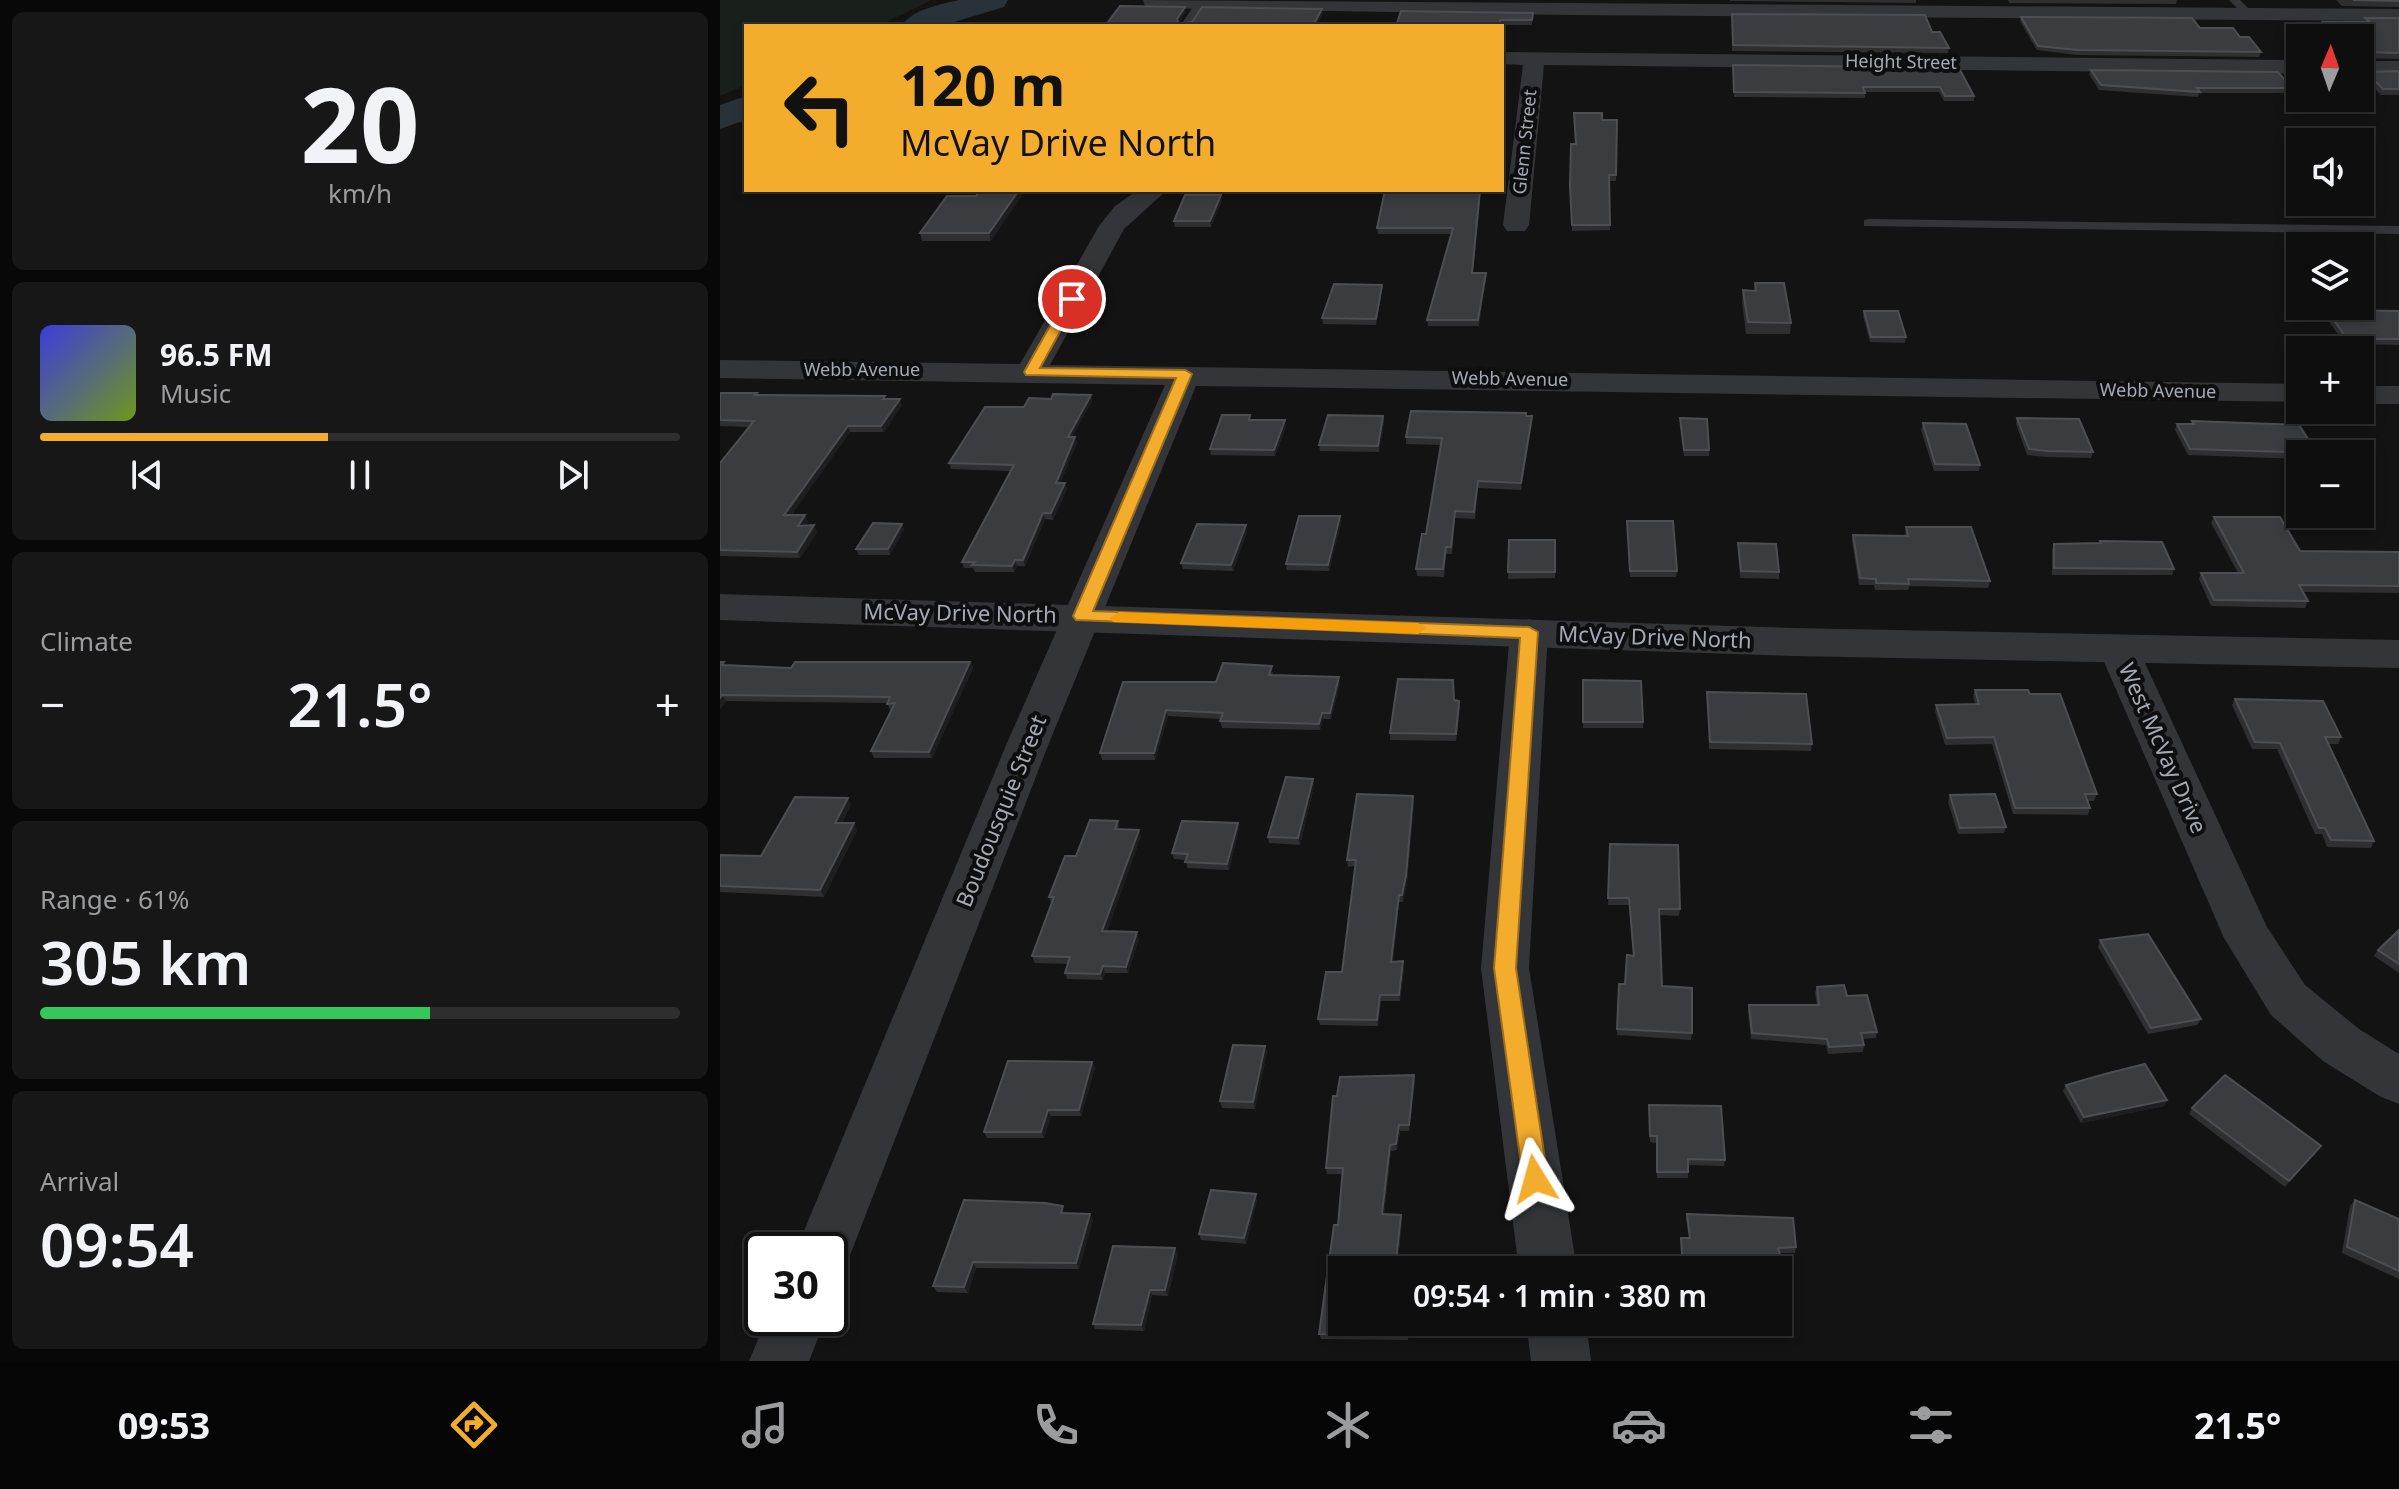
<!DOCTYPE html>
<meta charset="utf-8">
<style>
:root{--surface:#0e0e0f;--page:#171718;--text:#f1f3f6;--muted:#9b9c9e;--line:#2e2e2f;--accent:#f3ac2c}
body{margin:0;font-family:"Noto Sans",sans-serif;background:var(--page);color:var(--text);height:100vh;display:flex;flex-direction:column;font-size:30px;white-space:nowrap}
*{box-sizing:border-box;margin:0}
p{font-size:26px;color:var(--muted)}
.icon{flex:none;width:44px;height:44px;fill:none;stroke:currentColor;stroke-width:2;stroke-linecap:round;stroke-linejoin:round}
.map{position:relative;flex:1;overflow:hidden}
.panel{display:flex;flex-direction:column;gap:12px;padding:12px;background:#080808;width:720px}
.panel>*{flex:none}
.guide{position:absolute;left:24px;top:24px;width:760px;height:168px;border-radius:0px;box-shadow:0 4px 12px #0003,0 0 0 2px var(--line);background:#f3ac2c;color:#111;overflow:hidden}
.needle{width:52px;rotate:2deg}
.controls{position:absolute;left:1566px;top:24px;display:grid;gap:16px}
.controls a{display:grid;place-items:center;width:88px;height:88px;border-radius:0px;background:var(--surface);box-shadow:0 4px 12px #0003,0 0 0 2px var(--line);font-size:40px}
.speed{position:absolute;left:24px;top:1232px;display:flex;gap:16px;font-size:40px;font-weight:700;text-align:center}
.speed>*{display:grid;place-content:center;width:104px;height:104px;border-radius:50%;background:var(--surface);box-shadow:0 4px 12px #0003,0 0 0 2px var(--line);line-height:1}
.speed .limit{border:4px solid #111;border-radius:12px;background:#fff;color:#111}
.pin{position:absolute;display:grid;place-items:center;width:68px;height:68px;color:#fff;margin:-34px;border:4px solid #fff;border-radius:50%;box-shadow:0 2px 8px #0007}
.me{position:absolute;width:88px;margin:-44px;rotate:352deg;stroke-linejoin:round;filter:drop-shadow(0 0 6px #0008)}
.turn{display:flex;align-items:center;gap:28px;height:168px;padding:0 24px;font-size:36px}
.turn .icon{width:104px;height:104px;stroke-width:2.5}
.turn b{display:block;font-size:56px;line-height:68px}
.big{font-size:60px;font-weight:600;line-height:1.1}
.panel .card{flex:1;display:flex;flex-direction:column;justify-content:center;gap:12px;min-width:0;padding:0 28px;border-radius:12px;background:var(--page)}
.panel .dial{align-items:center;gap:0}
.dial b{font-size:104px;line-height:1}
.song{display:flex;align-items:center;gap:24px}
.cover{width:96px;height:96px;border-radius:12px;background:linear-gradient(135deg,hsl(240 70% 55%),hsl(80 70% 35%))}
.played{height:8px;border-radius:4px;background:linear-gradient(90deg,var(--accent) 45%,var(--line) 45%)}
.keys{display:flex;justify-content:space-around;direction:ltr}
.heat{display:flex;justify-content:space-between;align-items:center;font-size:44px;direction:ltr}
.charge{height:12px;border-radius:6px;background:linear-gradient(90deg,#34c759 61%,var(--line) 0)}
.trip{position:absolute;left:608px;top:1256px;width:464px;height:80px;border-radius:0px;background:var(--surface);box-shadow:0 4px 12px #0003,0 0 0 2px var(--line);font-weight:600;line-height:80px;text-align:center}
.tabs{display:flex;height:128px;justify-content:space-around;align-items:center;background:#060606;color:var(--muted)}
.tabs .icon{width:56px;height:56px}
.tabs .current{color:var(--accent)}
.tabs b{font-size:36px;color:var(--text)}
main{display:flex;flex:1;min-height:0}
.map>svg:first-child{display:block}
.green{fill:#191f1a}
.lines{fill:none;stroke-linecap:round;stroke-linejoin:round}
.river{fill:#293238;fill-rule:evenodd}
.service{fill:#343539;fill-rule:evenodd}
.minor{fill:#343539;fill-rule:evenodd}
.tertiary{fill:#343539;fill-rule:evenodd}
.wall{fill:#2f2f32}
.shaded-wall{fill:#1e1e20}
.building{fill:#3b3c40;stroke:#4c4e52;stroke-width:2}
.route{fill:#f3ac2c;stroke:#9e701d;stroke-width:2}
.slow{fill:#f59e0b}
.labels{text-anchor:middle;stroke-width:8;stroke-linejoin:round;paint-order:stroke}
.far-street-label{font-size:18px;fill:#a4aab5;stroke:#0e0e0f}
.street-label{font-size:22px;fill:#a4aab5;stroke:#0e0e0f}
</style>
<main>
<section class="panel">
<div class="card dial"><b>20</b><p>km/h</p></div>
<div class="card">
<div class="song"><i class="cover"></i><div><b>96.5 FM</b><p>Music</p></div></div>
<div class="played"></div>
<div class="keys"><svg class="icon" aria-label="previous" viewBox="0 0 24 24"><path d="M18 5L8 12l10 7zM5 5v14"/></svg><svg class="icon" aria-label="pause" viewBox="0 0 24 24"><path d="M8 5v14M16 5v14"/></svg><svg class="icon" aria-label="next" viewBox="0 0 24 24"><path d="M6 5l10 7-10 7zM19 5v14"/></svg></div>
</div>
<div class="card"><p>Climate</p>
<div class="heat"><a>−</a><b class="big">21.5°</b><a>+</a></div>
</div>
<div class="card"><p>Range · 61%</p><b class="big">305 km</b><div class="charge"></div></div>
<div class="card"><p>Arrival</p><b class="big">09:54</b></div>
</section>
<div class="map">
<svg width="1679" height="1361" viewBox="0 0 1679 1361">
<rect width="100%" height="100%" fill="#131314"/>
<path class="green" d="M0,0h212l-54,26h-132v59l-26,11z"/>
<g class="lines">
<path class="river" d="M239,0h49l-4,7 -63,19h-40c12,-17 38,-21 58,-26z
M26,96v24l-26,9v-24z"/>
<path class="service" d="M1509,0h11l13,13 -9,2z
M477,1l9,2 -16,23h-10z
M1149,219l530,7v8l-535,-8v-6z"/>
<path class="minor" d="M423,0l1256,9v12l-829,-6 -418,-7 -7,-2z
M782,52l798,8v14l-756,-9 -15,160 -4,6h-18l-4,-6 20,-160 -21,-1z
M1640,61h39v14h-39z
M418,190h29l-43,39 -74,136 1250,19v18l-1104,-16 -147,357 -197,507 -8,20 -14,5v-25h-34l211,-507 158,-358 -445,-7v-18l300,4 79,-138 16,-20z
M1640,386h39v18h-39z
M809,619l14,4 5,9 -19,336 48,302h-58l-38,-302 29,-336 5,-9z
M1398,635l14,4 6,9 129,279 38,58 54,44 40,25v50l-18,-7 -58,-36 -52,-46 -47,-77 -126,-290 6,-9z
M47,1318h59l-17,43h-60z
M806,1322h60l5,39h-60z"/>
<path class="tertiary" d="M0,594l1074,34 605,12v28l-605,-12 -1074,-36z"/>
</g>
<path class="wall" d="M1010,0h186v3l-186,-2z
M1288,0h169l-1,4 -167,-1z
M1616,0h63v7l-57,-1z
M813,13l-1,12 -136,1z
M1012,14l217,34 -1,5 -216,-2z
M1301,17l179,11 40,9 21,15 -2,5 -182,-2 -40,-5 -17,-29z
M1645,18h34v41l-38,-1 -1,-20h-37l-6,-6 6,-10h40z
M1239,68l15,28v5h-30l-5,-9h-74v6l-131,-1 -1,-27z
M1371,70l201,18 -2,5h-91l-1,4 -99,-7 -10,-16z
M1679,71v24h-18l-17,-17 2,-6z
M882,120h15l-1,61h-7l1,49 -38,1 -2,-45 5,-42z
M261,190l10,51h-69l-2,-8 56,-37z
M761,190l-8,83h13l-7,53h-51l-1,-6 24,-86h-73l-1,-6z
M502,201l-11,26h-36l-1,-6z
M1035,283l36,40 -1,11h-44l-4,-32 1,-12 11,1z
M662,285v5l-6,35 -53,-1 -1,-6z
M1607,310l72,1v34l-54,-1 -20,-28z
M1144,311l42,26 -1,6 -35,-1 -7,-26z
M0,393l38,2 128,4 16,6 -18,27h-34l-59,83h14l3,7 -3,4 12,6 -17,26 -80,-2v-93l29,-36 -29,-1z
M371,395l1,6 -20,36 5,6 -17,40h5l2,6 -14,31 -8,-1 -20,47h-8l-3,6h-39l-2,-4h-9l-2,-6 49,-91 -60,-2 -2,-6 75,-56 27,-8z
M663,416l1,6 -5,30 -59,-1 -1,-6z
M806,416l6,7 -11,67 -43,-2 -3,31 -20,-1 -3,36h-6l-2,23 -27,-1 -1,-7 10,-35 15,-89 -35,-1v-7z
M960,418l29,32v6h-25z
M1297,418l76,34 -2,6 -45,-1 -19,-2 -11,-31z
M531,420l35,6 -11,30 -64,-1 -1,-6z
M1472,421l125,32v1h-17v5l-112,-4 -13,-25 2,-6h14z
M1203,423l57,42 -1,6h-45l-13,-41z
M620,516l1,7 -12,48 -42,-1 -1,-6z
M1494,517l86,34 99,1v41l-96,-1 5,9 -3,7 -94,-2 -12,-27 2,-6h37l-27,-50z
M182,524l2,6 -14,25h-31l-3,-6z
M907,527l50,44 -1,6h-46z
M1186,527l84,54 -2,7 -79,-2 -1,4h-33l-1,-5h-15l-7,-44 1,-6 52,1z
M527,532l-14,39 -50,-2 -2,-6z
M789,540h46v38l-47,1z
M1380,541l74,28 -2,6h-120v-25l2,-6 45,-1z
M1018,543l41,29v7l-39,-1 -2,-28z
M0,662l6,3 65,3 179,-6 3,6 -41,90h-58l-3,-7 21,-41h-2l-3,-7 -161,-2 -6,8z
M553,672l-1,3 68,8 -9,36h-8l-3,11 -98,-2 -2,-7 1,-2 -53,-3 -13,44h-53l-2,-7 23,-71h93z
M863,680l60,42v6h-60z
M1255,690l55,4 67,100 -3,7h-6l2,7 -2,7 -75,-1 -21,-70 -47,1 -10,-34 1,-6 39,-1 -2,-8z
M987,692l105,52 -1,7 -102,-2z
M1515,699l106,38 -3,7h-10l46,97 -3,7 -44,-1 -5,-13h-7l-38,-85h-25l-20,-44z
M734,700l5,1 1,6 -4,34 -66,-1v-7z
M593,779l1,7 -14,59 -31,-2 -1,-6z
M1230,795l56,32 -2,6 -46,1 -10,-32z
M694,802l-7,80 -4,20h-4l-6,59 11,7 -4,33h-19l-3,25 -58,-1 -2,-6 24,-47 13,-106 -7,1 -1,-7z
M131,804l-9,19 15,7 -33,67 -104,-5v-37l41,1z
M398,821l1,8 22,7 -34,95 32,8 -11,34h-23l-2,7 -36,-1 -2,-6 3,-9 -33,-1 -3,-7 19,-53 -2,-6 27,-41z
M518,823l1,6 -10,41 -42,-2 -1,-8 -12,-1 -2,-6z
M890,844l70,65 -1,7 -20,-1 3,71 30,47 -1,7 -74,-5 2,-51h6l8,-28 -4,-51h-21z
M1679,930v43l-25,-17 4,-6z
M1380,940l101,79 -4,6 -49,9 -50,-87z
M1097,987l30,9 30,36 -1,6 -14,1 2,6 -1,7 -35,2 -2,-9 -75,-6 -3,-28 1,-6h68l-2,-12z
M545,1046l2,6 -12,57 -33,-1 -2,-7z
M372,1062l3,6 -14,48h-30l-7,22h-57l-3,-6z
M694,1075l1,6 -6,50h-9l-3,19 -6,1 -7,63 18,7 -5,49h-55v52h68l-2,18 -87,-1 -2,-5 19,-109 5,-51h-16l-1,-6 11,-72z
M1346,1085l101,15 -3,6 -83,17 -18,-32z
M929,1105l76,55 -1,6 -36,-1v13h-31l-1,-35 -6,-1z
M1472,1108l129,38 -36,41 -96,-73z
M536,1194l1,6 -11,44 -45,-4 -2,-6z
M244,1200l102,12v2l27,6 -14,49 -103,-1 -8,25 -31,-1 -4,-6z
M1635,1200l44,19v60l-57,-26 8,-47z
M967,1214l109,33 -1,6h-16l-1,8h-6l1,9h-91l-1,-32h8l-3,-18z
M455,1248l3,6 -10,42 -16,-1 -8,36 -49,-2 -2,-5z
M964,1322h65v1z"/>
<path class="shaded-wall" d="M465,7l1,5 -8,12 -1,-5z
M602,9l1,5 -7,12h-3z
M299,190h7l-35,51 -2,-8z
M501,195l1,6 -11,26 -1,-6z
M766,273v6l-7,47 -1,-6z
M662,285v5l-6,35v-6z
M371,395l1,6 -23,42 -1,-6z
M180,399l2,6 -18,27 -3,-6z
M663,416l1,6 -5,30 -1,-6z
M812,416v7l-11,67v-7z
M565,420l1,6 -11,30 -1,-6z
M128,426l2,6 -63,90 -3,-7z
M355,437l2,6 -19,46 -2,-6z
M345,483l2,6 -14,31 -2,-7z
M323,513l2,6 -20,47 -2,-6z
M85,515l3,7 -7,10 -3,-6z
M620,516l1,7 -12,48 -1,-6z
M182,524l2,6 -14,25 -2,-6z
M94,525l3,7 -17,26 -3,-6z
M526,525l1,7 -14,39 -2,-6z
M295,560l2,6 -3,6 -2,-6z
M250,662l3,6 -41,90 -3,-6z
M619,677l1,6 -9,36 -1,-6z
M2,695l4,6 -6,8v-11z
M446,710l2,6 -13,44 -1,-7z
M602,713l1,6 -3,11 -1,-6z
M593,779l1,7 -14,59 -2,-7z
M693,796l1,6 -7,80 -4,20 -1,-7z
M128,798l3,6 -12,25 -4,-6z
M134,823l3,7 -33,67 -4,-7z
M518,823l1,6 -10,41 -2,-6z
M419,830l2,6 -36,102 -3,-7z
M679,895v7l-7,66 -1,-6z
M417,932l2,7 -11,34 -2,-6z
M683,961l1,7 -4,33 -1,-6z
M383,966l2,7 -2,7 -3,-6z
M660,995l1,6 -3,25 -1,-6z
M545,1046l2,6 -12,57 -2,-7z
M372,1062l3,6 -14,48 -2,-6z
M694,1075l1,6 -6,50v-6z
M1447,1100l-3,6 -83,17 3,-6z
M328,1110l3,6 -7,22 -3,-6z
M679,1125l1,6 -3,19 -1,-6z
M670,1145l1,6 -8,69 -1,-6z
M1601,1146l-4,6 -32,35 4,-6z
M536,1194l1,6 -11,44 -2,-6z
M370,1214l3,6 -14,49 -3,-6z
M681,1215l1,6 -5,49h-2z
M455,1248l3,6 -10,42 -3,-6z
M253,1262l3,6 -8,25 -4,-6z
M430,1290l2,5 -8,36 -3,-6z"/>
<path class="building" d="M1633,0h46v1z
M400,6l65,1 -8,12 2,5 13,-2 10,-15 120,2 -9,17h-208z
M681,11l132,2 -1,7h-32v6h-104z
M1012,14l193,1 7,17h8l9,16 -216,-3z
M1301,17l171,1 8,10h33l7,9h9l12,15 -183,-2 -40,-4z
M1645,18h34v35l-37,-1 -2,10v-24h-28l-13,-12h8l-4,-4h47z
M1013,65l226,3 15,28h-29l-5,-9h-77l2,6 -131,-1z
M1371,70l187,2 14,16h-95l3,4 -99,-7z
M1679,71v18h-16l-17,-17z
M854,113h28v7h15l-1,55h-7l1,50h-38l-2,-39 1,-42h5z
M261,190h38l-30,43h-69l27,-37h29z
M665,190h95l-8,83h14l-8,47h-51l26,-92h-76z
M465,195h36l-11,26h-36z
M1035,283h29l7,40 -43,-1 -5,-32 13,1z
M614,284l48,1 -6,34 -54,-1z
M1607,310l72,1v28h-52z
M1144,311h34l8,26h-35z
M0,393h37l-2,2 130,1 -2,3h17l-19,27h-33l-64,89h21l-7,11 16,-1 -17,27 -77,-2v-87l34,-42 -34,-1z
M333,394l38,1 -23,42h7l-19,46h9l-14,30h-8l-20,47h-8l-3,6 -40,-1 3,-3h-13l52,-97 -65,-2 36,-56h39l5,-9 22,1z
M691,411l115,2v3h6l-11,67 -43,-2 -4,31 -19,-1 -4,36h-5l-3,22h-27l6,-35h4l16,-96 -36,-1z
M502,415h28l-1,5h36l-11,30 -64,-1z
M608,415l55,1 -5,30 -59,-1z
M960,418l27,1 2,31h-25z
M1297,418l62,1 14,33 -46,-1 -18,-2z
M1472,421l107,4 18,28 -127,-4 -13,-25h17z
M1203,423l43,1 14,41 -45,-1z
M579,516h41l-12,49 -42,-1z
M1494,517h66l20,34 99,1v34l-100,-1 9,16 -94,-1 -13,-27h43z
M907,521h46l4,50h-47z
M153,523l29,1 -14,25h-32z
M477,524l49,1 -15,40 -50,-2z
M1186,527h65l19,54 -82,-2 1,5 -33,-1v-4l-16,-1 -7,-43 55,1z
M789,540h46v32h-47z
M1380,541l62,1 12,27 -120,-1v-24l47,-1z
M1018,543l38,1 3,28 -38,-1z
M0,662h4l-2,3 69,3 4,-6h175l-41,90 -58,-1 24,-48 -8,1 3,-7 -168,-2 -2,3z
M503,663l49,3 -3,9 70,2 -9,36h-8l-3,11 -99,-3 3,-8 -57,-3 -12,43h-54l23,-71h93z
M678,679l55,1 1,20 5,1 -3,33 -66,-1z
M863,680l58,1 2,41h-60z
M1255,690h53l2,4h30l37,100h-12l5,14h-75l-21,-71 -47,1 -11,-33 43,-1z
M987,692l99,2 6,50 -102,-2z
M1515,699l88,2 18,36h-16l49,104 -43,-1 -6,-12h-6l-39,-85 -25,-1z
M566,777l27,2 -15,59 -30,-1z
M637,794l56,2 -7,80 -4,19h-3l-8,67 12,-1 -4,34h-19l-3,25 -59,-1 8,-47h16l14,-112h-9z
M1275,794l11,33 -46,1 -10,-33z
M75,797l53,1 -13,25h19l-34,67 -100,-4v-31l41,1z
M370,820l28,1 -3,8 24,1 -37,101 35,1 -11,35 -23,-1 -3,8 -35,-1 5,-16 -38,-1 22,-59h-5l16,-41h11z
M462,821l56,2 -11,41 -42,-2 3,-8 -16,-1z
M890,844l68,1 2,64h-21l3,77 30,2v45l-75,-4 2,-45h6l2,-29 7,1 -5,-58h-21z
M1679,930v34l-21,-14z
M1428,934l53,85 -50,9 -51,-88z
M1124,985l3,11 20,-1 10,37 -16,1 3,12 -35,2 -2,-8 -75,-6 -3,-28h70l-2,-18z
M513,1045l32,1 -12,56 -33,-1z
M288,1061l84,1 -13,48h-31l-7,22h-57z
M1425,1064l22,36 -83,17 -18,-32 39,-11z
M694,1075l-5,50h-10l-3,19 -6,1 -8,69 19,1 -6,55h-53v52h66l-1,13 -88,-1 15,-109h4l5,-57h-17l7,-72h4l3,-19z
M1505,1075l96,71 -32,35 -97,-73z
M929,1105l72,1 4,54 -37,-1v13h-31v-36h-7z
M491,1190l45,4 -12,44 -45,-4z
M244,1200l81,3 18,3 -2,7 29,1 -14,49 -103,-1 -9,25 -31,-1z
M1635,1200l44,19v52l-52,-24z
M967,1214l106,4 3,29 -18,1 2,7h-9l2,15h-90l-2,-32h9z
M393,1246l62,2 -10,42h-15l-9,35 -48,-1z"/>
<path class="route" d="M352,295l6,4 -38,69 145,2 7,4 -99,237 436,16 9,5 -22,336 32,211 -4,9 -9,3 -9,-3 -3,-9 -29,-211 26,-330 -444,-18 -3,-4 103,-238 -150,-3 -2,-3 41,-73z"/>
<path class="slow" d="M399,612l299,11 9,5 -9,6 -305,-12 -3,-4z"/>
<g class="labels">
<g class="far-street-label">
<text transform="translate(1181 62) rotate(1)" y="6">Height Street</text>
<text transform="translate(805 142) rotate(-84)" y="6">Glenn Street</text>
<text x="142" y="376">Webb Avenue</text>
<text transform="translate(790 379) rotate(1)" y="6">Webb Avenue</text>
<text transform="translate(1438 391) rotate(1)" y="6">Webb Avenue</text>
</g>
<g class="street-label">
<text transform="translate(240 613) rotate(1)" y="8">McVay Drive North</text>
<text transform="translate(935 637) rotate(2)" y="8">McVay Drive North</text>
<text transform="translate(1443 748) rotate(66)" y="8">West McVay Drive</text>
<text transform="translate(281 811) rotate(-68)" y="8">Boudousquie Street</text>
</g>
</g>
</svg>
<div class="controls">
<a><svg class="needle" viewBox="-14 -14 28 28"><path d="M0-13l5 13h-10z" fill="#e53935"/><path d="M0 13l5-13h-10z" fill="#9b9c9e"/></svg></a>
<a><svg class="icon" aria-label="sound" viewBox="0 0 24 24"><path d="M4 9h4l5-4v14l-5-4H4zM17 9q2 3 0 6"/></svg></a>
<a><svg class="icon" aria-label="layers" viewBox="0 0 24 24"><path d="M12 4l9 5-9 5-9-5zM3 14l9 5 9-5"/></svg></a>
<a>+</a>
<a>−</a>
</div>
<div class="speed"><div class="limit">30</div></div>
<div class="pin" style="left:352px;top:299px;background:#d93025"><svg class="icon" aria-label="arrive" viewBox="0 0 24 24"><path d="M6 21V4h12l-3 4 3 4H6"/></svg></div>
<svg class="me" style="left:815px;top:1179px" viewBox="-20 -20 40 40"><path d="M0-17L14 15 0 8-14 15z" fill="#f3ac2c" stroke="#fff" stroke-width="4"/></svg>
<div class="trip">09:54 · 1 min · 380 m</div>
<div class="guide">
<div class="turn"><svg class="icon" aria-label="left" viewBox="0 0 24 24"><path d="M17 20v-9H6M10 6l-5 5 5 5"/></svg><div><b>120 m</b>McVay Drive North</div></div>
</div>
</div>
</main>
<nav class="tabs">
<b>09:53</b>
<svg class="icon current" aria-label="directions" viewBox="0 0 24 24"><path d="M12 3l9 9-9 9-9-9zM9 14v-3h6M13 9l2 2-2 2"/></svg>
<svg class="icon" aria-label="music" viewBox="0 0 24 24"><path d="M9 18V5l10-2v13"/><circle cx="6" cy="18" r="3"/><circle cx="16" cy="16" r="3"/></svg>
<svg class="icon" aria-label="phone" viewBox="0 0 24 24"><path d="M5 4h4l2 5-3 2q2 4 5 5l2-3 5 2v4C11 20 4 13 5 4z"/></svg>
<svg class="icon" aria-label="climate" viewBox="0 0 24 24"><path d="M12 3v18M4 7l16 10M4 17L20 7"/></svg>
<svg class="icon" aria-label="car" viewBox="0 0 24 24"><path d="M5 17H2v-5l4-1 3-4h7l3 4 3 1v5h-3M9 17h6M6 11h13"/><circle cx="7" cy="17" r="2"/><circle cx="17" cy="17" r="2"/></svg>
<svg class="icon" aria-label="filters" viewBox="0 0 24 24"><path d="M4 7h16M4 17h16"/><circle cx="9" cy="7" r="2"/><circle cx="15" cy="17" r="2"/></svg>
<b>21.5°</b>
</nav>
